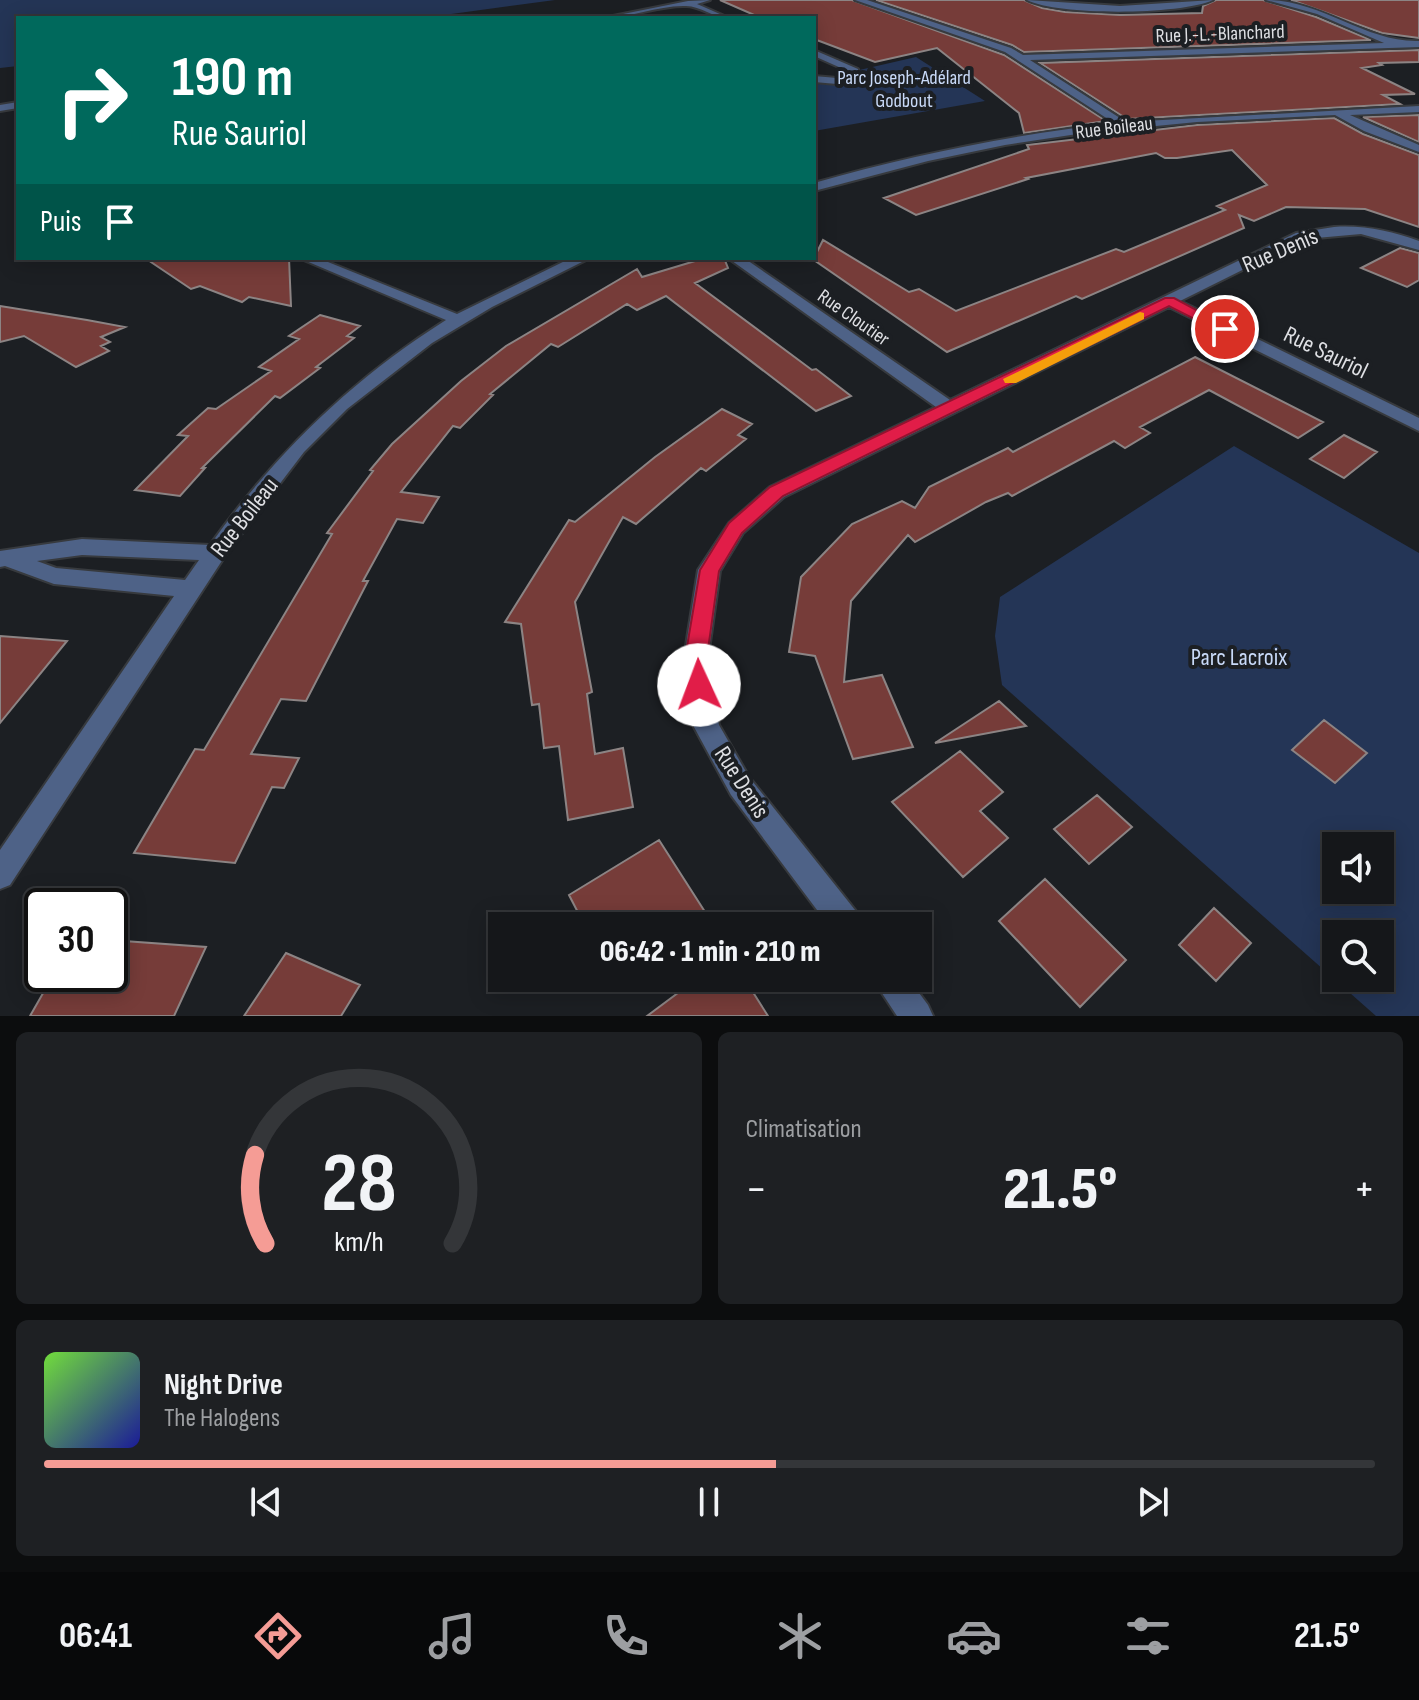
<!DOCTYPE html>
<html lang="fr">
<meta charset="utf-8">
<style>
:root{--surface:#15171a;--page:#1e2023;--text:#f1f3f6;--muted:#9d9fa2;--line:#343639;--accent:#f59c95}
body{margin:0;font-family:"Sofia Sans Condensed",sans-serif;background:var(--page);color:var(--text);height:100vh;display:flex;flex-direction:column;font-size:30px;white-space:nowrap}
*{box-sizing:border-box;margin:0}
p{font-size:26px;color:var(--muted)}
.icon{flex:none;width:44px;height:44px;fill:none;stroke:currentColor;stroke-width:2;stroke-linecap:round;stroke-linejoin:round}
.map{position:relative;height:1016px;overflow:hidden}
.details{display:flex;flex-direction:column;gap:16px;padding:16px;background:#0c0d0e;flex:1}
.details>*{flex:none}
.top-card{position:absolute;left:16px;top:16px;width:800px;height:244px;border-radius:0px;box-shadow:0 4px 20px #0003,0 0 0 2px var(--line);background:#00695c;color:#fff;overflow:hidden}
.controls{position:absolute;left:1322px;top:832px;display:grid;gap:16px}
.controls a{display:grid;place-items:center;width:72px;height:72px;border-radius:0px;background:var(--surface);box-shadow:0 4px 20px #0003,0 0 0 2px var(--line);font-size:40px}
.speed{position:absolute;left:24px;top:888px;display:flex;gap:16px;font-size:40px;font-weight:700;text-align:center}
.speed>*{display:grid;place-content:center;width:104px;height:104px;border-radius:50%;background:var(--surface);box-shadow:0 4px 20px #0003,0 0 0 2px var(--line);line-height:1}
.speed .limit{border:4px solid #111;border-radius:12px;background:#fff;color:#111}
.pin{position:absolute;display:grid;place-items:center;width:68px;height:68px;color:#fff;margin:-34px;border:4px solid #fff;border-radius:50%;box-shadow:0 2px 8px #0007}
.me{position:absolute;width:88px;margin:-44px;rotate:358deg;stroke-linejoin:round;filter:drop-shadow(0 0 6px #0008)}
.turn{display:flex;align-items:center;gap:28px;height:168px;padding:0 24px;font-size:36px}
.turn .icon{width:104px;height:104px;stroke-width:2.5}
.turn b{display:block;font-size:56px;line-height:68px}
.then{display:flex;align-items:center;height:76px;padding:0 24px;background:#0003;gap:16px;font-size:30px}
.big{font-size:60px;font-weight:800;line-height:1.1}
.details .tile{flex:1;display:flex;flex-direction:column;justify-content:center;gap:12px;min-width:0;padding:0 28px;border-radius:12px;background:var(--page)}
.details .dial{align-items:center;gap:0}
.dial svg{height:208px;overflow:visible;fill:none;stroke:var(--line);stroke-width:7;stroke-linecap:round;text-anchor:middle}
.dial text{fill:var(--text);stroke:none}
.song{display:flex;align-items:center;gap:24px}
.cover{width:96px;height:96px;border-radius:12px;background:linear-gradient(135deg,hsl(100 70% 55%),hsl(240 70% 35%))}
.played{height:8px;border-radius:4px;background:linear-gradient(90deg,var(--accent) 55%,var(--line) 55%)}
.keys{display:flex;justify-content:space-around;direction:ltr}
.heat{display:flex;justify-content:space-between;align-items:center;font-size:44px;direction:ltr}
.details .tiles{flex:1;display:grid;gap:16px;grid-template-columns:1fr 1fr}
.tile:last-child{grid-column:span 2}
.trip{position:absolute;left:488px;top:912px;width:444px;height:80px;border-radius:0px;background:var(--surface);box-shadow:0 4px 20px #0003,0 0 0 2px var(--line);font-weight:800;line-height:80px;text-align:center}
.tabs{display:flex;height:128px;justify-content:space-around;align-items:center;background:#08090a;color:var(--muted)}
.tabs .icon{width:56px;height:56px}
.tabs .on{color:var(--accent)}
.tabs b{font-size:36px;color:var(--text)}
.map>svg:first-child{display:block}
.green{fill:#243556;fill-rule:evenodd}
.building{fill:#763c39;stroke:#8c8484;stroke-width:2}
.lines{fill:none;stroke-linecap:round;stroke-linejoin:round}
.minor-casing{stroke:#373a3e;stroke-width:4}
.minor{fill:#4e6287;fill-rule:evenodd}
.route{fill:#e11d48;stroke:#92132f;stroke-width:2}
.slow{fill:#f59e0b}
.labels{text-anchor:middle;stroke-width:8;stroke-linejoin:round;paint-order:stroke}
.far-street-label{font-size:20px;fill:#dedfe3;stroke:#1c1f23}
.far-park-label{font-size:20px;fill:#c9daf8;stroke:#1c1f23}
.street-label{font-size:24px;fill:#dedfe3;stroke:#1c1f23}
.park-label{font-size:24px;fill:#c9daf8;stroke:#1c1f23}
</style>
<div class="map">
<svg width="1419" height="1016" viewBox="0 0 1419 1016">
<rect width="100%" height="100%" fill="#1c1f23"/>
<path class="green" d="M0,0h555l-133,18h-404v48l-18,2z
M916,57l69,44 -171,30v-40l6,-10 34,-4 1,-6z
M1234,446l185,107v463h-43l-374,-331 -7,-49 5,-39zM1336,846h44v44h-44zM1336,934h44v44h-44z"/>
<path class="building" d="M720,0h132l152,55 102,66 -82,12 -5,-20 -82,-65 -62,14 -61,-23v-21h-53z
M876,0h148l18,8 23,4 55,3 82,-2 1,-7 13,-6h47l53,17 55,23 -347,12 -12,-7z
M1291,0h128v38l-37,-5z
M1419,50v12l-40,1 3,2 -20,3 53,26 -32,1 17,9 -273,15 -87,-56z
M1419,115v27l-56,-25z
M1334,118l29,16 56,21v72l-54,-18 -79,-2 -32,14 -15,-6 5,13 -162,71 -6,-3 -129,56 -136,-94h3l9,-18 86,52 10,-3 37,22 160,-62 8,3 101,-42 -8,-4 50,-21 -35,-35 -55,8h-12l-9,-5 -130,25 2,1 -112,36 -32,-17 145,-49 -2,-4 170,-20z
M1400,248l19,5v27l-12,7 -46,-19z
M145,258h144l2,48 -42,-9 -7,5 -42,-16 -9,3z
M705,258h19l4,10 -33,15 117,87 4,-1 35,27 -35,15 -150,-115 -29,14 -10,-6 -69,43 -7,-3 -61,50 3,1 -33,33 -7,-2 -52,66 38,5 -16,26 -26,-4 -34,62h5l-62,120 -25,-2 -30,55 48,4 -15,30 -12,-1 -37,76 -101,-10 61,-104 9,1 128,-216 -5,-1 46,-62 -3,-1 22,-26 69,-63 45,-35 131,-77 5,8z
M0,306l87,14 38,7 -24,10 9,5 -9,4 8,5 -33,16 -52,-31 -24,6z
M320,315l40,11 -13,10 7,2 -38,29 4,1 -40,30 -5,-2 -73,72h3l-25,28 -45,-6 53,-54 -10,-1 30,-27 8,1 55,-38 -12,-4 40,-28 -10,-3z
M1195,357l128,65 -25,16 -89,-48 -69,37 10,6 -25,15 -11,-7 -102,55 -4,-3 -22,9 -71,40 -7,-7 -57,66 -7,81 38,-7 31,72 -60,12 -38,-103 -26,-4 12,-75 51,-53 50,-23 13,7 14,-21 79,-39 5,4z
M722,409l30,15 -14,11 8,4 -40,32 -5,-3 -65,56 -13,-7 -48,85 17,90 -5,2 8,60 28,-6 10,59 -65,13 -9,-74 -15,2 -5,-44 -7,1 -11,-81 -16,-2 64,-102 6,2 80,-65z
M1344,435l33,17 -33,26 -34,-19z
M0,636l67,5 -67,82z
M999,701l27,25 -91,17z
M1324,720l43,33 -32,30 -43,-33z
M960,751l43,41 -23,19 28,27 -45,39 -71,-75z
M1097,795l35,32 -43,37 -35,-35z
M659,840l48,75 -16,11h-106l-16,-31z
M1045,879l81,81 -46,47 -81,-86z
M1214,908l37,35 -35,38 -37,-36z
M110,940l96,7 -32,69h-144l24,-42h56z
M286,953l74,32 -19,31h-97z
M698,978h46l24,38h-121z"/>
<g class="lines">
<g class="minor-casing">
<path id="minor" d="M710,0l-13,4 32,14c-16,0 -28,-12 -43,-12 -27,-1 -55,12 -83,12l85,-17z
M855,0h12l144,48 12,7 361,-12 -67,-29 -51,-14c55,0 101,43 153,41v6l-389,13 96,62 293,-16v6l-69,3 69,30v7l-55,-21 -29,-16 -138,7 -113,11 -79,12 -77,16 -114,30v-8c98,-28 198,-48 300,-60l-109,-71z
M1027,0l93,6 93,-6c-32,15 -154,16 -186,0z
M814,50l44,19 1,8 -22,7 -23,-2v-6l23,2 13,-3v-3l-36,-16z
M18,102v6l-18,3v-6z
M1334,227c30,-2 57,4 85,14v9l-58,-16 -56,5 -125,62 239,117v13l-250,-124 -385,190 -41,36 -23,38 -13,93 12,61 30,52 110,138 4,11h-34l-98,-131 -37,-68 -11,-63 15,-94 31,-47 41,-36 166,-80 -208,-149h16l206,142 346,-167z
M299,258h19l139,56 114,-56h19l-98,49 -60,36 -85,66 -43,43 -77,101 -217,332 -10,4v-39l174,-254 -120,-12 -49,-18 -5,1v-16l82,-12 128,6c65,-91 141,-165 236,-225zM82,555l117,5 -14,20 -129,-12 -19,-7z
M872,978h36l20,27 5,11h-36z"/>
</g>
<use href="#minor" class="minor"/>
</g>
<path class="route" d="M1165,298h9l58,31 -7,4 -5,-1 -51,-26 -386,190 -41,37 -23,38 -13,93 4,21 -3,6 -8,3 -8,-3 -7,-27 16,-94 29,-47 41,-36z"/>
<path class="slow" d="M1140,312l4,1v6l-128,64h-11l-2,-4z"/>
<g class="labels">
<g class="far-street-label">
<text transform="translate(1220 33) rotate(-2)" y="7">Rue J.-L.-Blanchard</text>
<text transform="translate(1114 127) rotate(-7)" y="7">Rue Boileau</text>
<text transform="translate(854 317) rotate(35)" y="7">Rue Cloutier</text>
</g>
<g class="far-park-label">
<text x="904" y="84">Parc Joseph-Adélard<tspan x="904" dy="23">Godbout</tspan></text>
</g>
<g class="street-label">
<text transform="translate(1280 250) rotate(-23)" y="8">Rue Denis</text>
<text transform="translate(1326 352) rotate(26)" y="8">Rue Sauriol</text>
<text transform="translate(244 517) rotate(-52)" y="8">Rue Boileau</text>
<text transform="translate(742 782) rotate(57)" y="8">Rue Denis</text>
</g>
<g class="park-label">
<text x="1239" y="665">Parc Lacroix</text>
</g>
</g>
</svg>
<div class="controls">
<a><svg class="icon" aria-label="sound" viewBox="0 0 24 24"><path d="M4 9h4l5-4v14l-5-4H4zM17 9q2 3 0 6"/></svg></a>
<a><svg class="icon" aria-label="search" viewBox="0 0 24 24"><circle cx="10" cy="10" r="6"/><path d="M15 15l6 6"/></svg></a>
</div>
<div class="speed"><div class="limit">30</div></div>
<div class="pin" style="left:1225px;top:329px;background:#d93025"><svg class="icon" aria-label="arrive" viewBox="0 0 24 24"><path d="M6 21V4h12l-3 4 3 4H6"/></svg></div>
<svg class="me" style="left:699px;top:685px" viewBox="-20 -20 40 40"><circle r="19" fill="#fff"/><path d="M0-13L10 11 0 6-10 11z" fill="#e11d48"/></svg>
<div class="trip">06:42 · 1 min · 210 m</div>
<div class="top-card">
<div class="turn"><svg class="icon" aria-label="right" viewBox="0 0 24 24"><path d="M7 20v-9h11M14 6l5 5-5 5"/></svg><div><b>190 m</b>Rue Sauriol</div></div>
<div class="then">Puis<svg class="icon" aria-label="arrive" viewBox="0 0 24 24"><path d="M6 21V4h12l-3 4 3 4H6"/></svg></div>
</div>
</div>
<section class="details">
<div class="tiles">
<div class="tile dial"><svg viewBox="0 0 100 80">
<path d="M14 69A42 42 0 1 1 86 69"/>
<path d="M14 69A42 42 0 0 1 10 35" stroke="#f59c95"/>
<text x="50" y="56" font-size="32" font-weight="700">28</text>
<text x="50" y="72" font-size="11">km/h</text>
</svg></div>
<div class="tile"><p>Climatisation</p>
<div class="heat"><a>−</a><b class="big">21.5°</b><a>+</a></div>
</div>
<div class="tile">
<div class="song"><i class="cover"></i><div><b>Night Drive</b><p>The Halogens</p></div></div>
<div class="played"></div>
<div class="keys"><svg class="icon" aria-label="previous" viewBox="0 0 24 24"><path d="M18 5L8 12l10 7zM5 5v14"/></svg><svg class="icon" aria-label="pause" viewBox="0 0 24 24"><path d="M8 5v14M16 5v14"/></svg><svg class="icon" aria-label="next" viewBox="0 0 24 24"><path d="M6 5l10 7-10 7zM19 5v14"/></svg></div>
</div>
</div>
</section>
<nav class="tabs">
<b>06:41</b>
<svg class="icon on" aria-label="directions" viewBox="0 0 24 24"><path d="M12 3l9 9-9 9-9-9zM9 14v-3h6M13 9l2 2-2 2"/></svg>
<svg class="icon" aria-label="music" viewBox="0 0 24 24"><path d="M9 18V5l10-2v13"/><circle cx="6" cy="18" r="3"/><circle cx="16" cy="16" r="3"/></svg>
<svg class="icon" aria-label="phone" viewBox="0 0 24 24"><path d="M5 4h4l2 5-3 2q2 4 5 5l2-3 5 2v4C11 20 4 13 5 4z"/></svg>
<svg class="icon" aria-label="climate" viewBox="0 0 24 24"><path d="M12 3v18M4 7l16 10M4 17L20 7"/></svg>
<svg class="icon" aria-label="car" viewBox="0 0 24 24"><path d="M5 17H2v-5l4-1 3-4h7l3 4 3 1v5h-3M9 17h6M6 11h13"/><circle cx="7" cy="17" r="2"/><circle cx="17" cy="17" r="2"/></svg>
<svg class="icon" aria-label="filters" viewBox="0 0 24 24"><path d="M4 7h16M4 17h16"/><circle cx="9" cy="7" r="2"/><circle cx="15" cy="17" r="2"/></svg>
<b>21.5°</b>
</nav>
